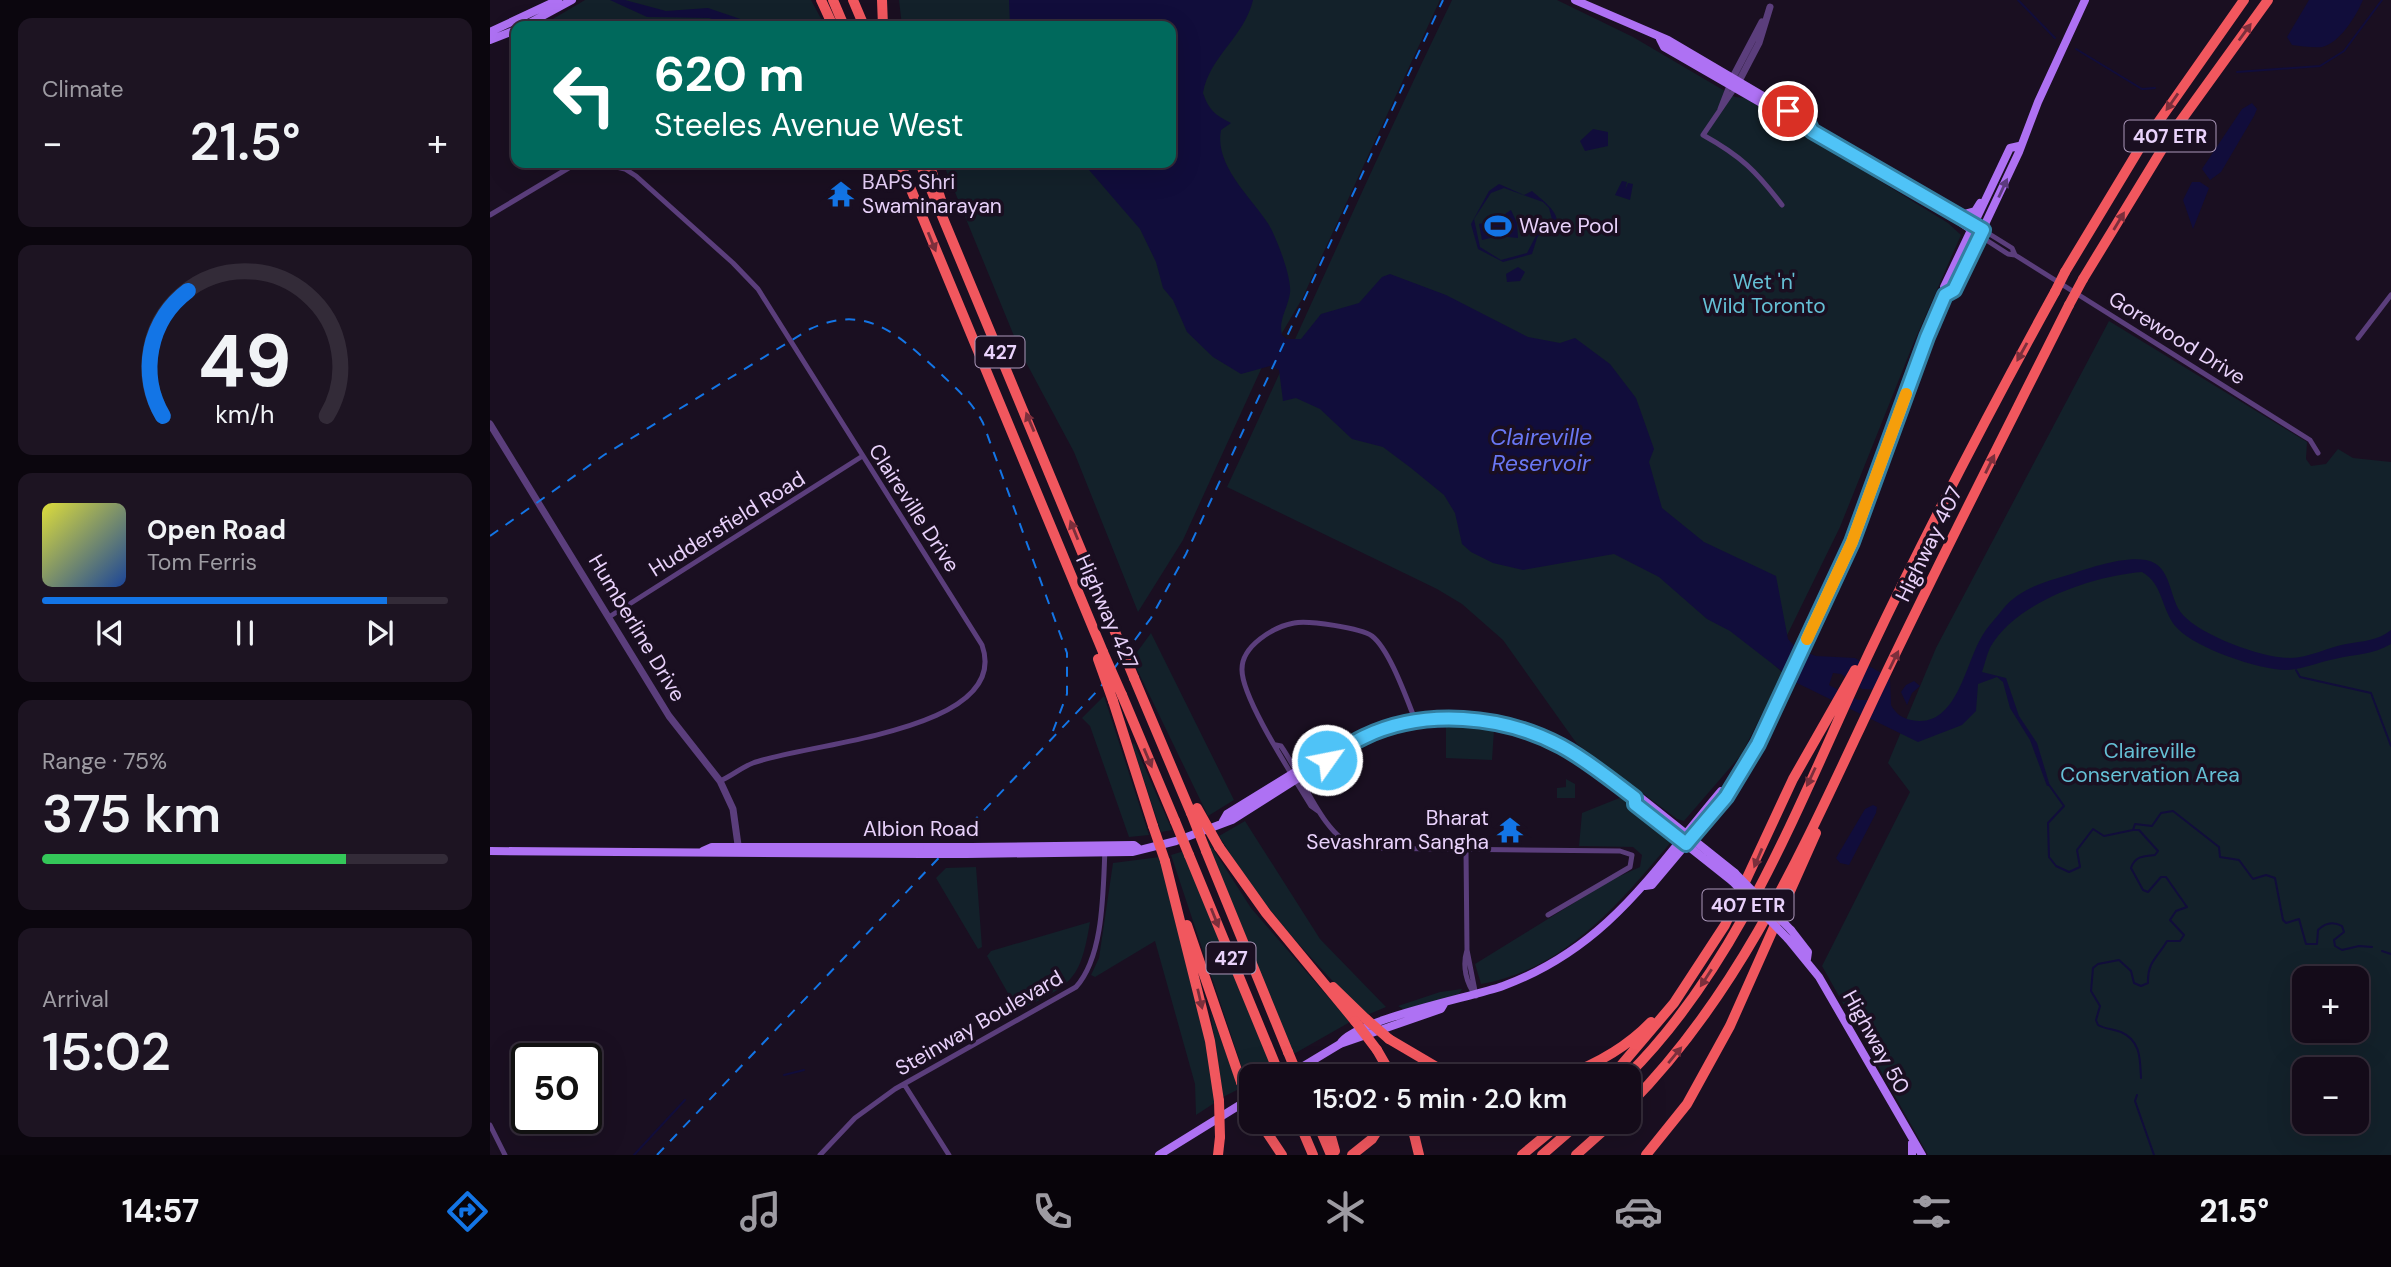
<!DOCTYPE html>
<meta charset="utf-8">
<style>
:root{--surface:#140b19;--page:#1d1422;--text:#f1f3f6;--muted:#9d9ba2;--line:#332b38;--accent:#1375e6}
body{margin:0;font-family:"DM Sans",sans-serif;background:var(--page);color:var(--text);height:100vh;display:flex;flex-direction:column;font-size:26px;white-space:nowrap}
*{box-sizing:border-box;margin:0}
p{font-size:23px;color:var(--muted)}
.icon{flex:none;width:38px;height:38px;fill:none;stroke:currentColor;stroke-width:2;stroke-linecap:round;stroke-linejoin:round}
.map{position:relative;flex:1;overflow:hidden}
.sheet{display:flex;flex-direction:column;gap:18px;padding:18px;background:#0b060e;width:490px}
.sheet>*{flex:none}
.banner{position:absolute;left:21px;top:21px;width:665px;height:147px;border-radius:14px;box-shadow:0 7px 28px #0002,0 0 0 2px var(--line);background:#00695c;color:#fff;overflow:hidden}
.fabs{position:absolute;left:1802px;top:966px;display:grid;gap:14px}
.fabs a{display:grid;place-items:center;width:77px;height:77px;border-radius:14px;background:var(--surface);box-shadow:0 7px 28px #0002,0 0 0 2px var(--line);font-size:35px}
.speed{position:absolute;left:21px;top:1043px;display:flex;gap:14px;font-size:35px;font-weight:700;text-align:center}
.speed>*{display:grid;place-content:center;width:91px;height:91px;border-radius:50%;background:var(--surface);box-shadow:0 7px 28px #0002,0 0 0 2px var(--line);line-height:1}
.speed .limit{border:4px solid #111;border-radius:10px;background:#fff;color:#111}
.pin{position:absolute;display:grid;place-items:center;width:60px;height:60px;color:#fff;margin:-30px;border:4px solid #fff;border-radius:50%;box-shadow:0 2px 7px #0007}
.me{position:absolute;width:77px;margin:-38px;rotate:57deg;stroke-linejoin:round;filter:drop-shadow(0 0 5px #0008)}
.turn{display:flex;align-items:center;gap:24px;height:147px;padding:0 28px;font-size:32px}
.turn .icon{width:91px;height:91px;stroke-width:2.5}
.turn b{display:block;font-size:49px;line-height:60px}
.big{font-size:52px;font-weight:600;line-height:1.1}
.sheet .card{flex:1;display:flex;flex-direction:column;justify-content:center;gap:10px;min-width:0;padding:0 24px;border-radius:14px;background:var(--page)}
.sheet .dial{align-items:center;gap:0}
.dial svg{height:182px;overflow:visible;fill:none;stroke:var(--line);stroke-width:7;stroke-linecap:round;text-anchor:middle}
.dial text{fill:var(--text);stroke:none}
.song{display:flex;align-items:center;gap:21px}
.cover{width:84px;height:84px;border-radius:10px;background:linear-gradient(135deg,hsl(60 70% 55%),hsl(220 70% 35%))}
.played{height:7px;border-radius:4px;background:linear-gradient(90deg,var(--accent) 85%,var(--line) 85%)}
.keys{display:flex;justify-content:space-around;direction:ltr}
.heat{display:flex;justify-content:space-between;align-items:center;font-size:38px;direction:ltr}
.charge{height:10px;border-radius:5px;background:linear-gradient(90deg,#34c759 75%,var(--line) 0)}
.trip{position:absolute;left:749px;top:1064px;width:402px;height:70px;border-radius:14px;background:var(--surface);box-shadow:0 7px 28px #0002,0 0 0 2px var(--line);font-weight:600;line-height:70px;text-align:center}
.tabs{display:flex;height:112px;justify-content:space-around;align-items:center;background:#08040a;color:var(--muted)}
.tabs .icon{width:49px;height:49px}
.tabs .current{color:var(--accent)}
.tabs b{font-size:32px;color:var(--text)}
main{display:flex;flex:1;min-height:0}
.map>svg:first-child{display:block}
.green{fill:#13212a;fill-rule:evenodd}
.water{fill:#110d3b;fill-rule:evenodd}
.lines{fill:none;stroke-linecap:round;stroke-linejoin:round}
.stream{stroke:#110d3b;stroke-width:2}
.minor{stroke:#5b3e7c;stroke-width:5}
.tertiary{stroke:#5b3e7c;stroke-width:7}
.secondary{stroke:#ae71f3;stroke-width:8}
.motorway{stroke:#f1575e;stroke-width:10}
.rail{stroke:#1375e6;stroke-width:2;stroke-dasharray:10 9;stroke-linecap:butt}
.secondary-bridge{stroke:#ae71f3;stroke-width:8}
.motorway-bridge{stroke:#f1575e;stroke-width:10}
.oneway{fill:#7b2f3c}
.oneway2{fill:#5d3b7f}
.route-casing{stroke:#337fa1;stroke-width:18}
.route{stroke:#4fc3f7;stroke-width:12}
.slow{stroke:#f59e0b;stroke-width:12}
.labels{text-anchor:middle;stroke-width:7;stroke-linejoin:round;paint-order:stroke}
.shield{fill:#1a0f21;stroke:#ab98ba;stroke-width:2}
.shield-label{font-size:19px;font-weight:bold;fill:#e9d2fb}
.poi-label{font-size:21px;fill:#e9d2fb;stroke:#1a0f21;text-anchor:start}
.park-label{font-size:21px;fill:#65c0d5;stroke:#1a0f21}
.street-label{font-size:21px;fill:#e9d2fb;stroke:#1a0f21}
.water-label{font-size:23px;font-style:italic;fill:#6977f3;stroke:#1a0f21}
</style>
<main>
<section class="sheet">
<div class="card"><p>Climate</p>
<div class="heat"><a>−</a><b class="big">21.5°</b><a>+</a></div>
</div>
<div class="card dial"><svg viewBox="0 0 100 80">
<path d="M14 69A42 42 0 1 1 86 69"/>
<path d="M14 69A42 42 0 0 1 25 14" stroke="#1375e6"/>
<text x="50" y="56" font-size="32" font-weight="700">49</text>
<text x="50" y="72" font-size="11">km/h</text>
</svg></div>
<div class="card">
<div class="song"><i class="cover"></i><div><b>Open Road</b><p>Tom Ferris</p></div></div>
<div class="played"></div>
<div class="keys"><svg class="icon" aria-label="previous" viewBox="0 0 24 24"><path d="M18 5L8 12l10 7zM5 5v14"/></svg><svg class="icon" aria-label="pause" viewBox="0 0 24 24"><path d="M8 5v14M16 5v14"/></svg><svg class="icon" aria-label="next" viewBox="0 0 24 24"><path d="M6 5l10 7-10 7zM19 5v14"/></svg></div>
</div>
<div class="card"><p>Range · 75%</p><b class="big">375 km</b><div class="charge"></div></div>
<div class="card"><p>Arrival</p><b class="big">15:02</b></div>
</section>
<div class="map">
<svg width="1901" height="1155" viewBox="0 0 1901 1155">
<rect width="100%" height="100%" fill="#1a0f21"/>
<path class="green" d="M95,0h226l14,26h-272l-2,-6z
M409,0h541l-138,299 -40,68 -79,173 -45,72 -64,-160 -53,-99 -78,-190h228v-137h-269z
M962,0h105l76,37 102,60 10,1 203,125 13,12 -47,107 -74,185 -67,137 10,9 -42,82 -57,66 -7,-2 -100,-75 -74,-104 -41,-36 -25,-15 -210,-102c76,-162 147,-326 225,-487z
M1619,321l198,121 -1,17 5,7 15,-2 12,-15 15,9 38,4v693h-463l-106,-189 88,-174 -22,-29 48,-115zM1815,978h52v53h-52zM1815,1069h52v53h-52z
M661,633l83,167 -26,16 -76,-157z
M614,696l45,139 -20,2 -39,-111 -8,-8z
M956,726l48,4 -2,30 -46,-2z
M644,743l38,87 -11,2 -29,-88z
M1076,779l9,5v14h-18v-10l9,-1z
M1132,797l39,31 10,14c-51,61 -107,128 -190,142l-6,-20 136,-84 29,-13 2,-12 -9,-8 -54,-1 3,-33z
M755,821l75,118 66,68 -19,8c-56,-54 -107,-111 -148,-179z
M718,841l43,67 99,114 -58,33 -87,-213z
M694,851l89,217 -14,8h-8l-4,7 -76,-228z
M670,857l47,187 9,58 -20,13 -1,-31 -40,-143 -60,36 -4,-2 8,-17 14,-95z
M486,867l6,80 -4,2 -42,-71 10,-10z
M600,922c-10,61 -19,62 -72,89l-31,-55 4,-5z
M972,989l-3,5 -54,16 -7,-4 42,-14z
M720,1009l29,80 -16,8z"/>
<path class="water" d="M120,0h15l41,11 42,-3 53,18h-28l-24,-8 -62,-1z
M519,0h244c-8,36 -44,57 -50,93 5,16 13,23 28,30l-10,7c-7,36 31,68 48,95 8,14 23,53 21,68 -2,15 -12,27 -8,42l5,4h14l20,-25 38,-11 23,-26 8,-3 56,21 82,42 32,6 15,-5 35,26 26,34 18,51 -5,13 13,46 42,34 72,34 12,63 9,10 19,7 39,2 35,20 1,27c5,9 11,13 20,15 45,10 54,-55 70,-82 5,-10 15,-20 22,-29 16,-20 41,-27 65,-34 21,-7 55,-19 78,-15 27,5 22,39 37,55 19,21 79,43 107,43 19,0 38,-11 56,-14 17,-3 31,-3 45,-14v14c-18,11 -36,10 -56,15 -16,3 -31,10 -47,11 -27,1 -92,-22 -110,-41 -17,-17 -14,-45 -36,-57 -49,4 -124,29 -151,74 -4,7 -6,18 -9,26l24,6 13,38 18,27 13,43h-3l-17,-46 -20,-32 -7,-26 -6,-5 -19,7 -2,27 -14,14 -44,17 -121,-59 -67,-52 -23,-12 -48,-42 -45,-23 -91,16 -30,-7 -22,-11 -9,-8 -7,-31 -11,-18 -33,-27 -28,-21 -31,-8 -32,-30 -24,-11 -13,3 -4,-31 -9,-4 -29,8 -28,-17 -26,-25 -14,-32 -10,-12 -7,-26 -16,-33 -57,-66h88v-137h-161zM1343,673l8,1 21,15 18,1 -8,10h-14l-29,-15z
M1819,0h54c-7,16 -23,43 -41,47 -9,1 -21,-1 -30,-2l-5,-8z
M1762,103l5,6 -3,7 -33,56 -11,8 -8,-11 40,-60z
M1103,129l15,3v14l-23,5 -5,-10z
M1132,181l5,1 -2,8 3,-7 5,1 -3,16 -15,-5z
M1702,182h8l9,6 -16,41 -10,-29z
M1009,184l25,11 8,-4c6,6 38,27 19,39 -6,4 -10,2 -14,8l-5,16 -29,8 -25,-13 -7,-25 18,-33zM1014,188l39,14 6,6 4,15 -3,4 -12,5 -11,21 -26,7 -21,-13 -6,-28 17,-26z
M1021,210l6,13 1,15 -19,-2 -17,4 -3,-16 17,-4z
M1028,267l7,5 -5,9 -13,1 -1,-8z
M1424,681l6,5 -8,7 -5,12 -6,-13 5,-7z
M1383,805l4,2 -1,6 -27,52 -9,-2 -4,-5 29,-49z"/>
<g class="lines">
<path class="stream" d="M1528,0l37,38
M1586,49l66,40 13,-1
M1747,72l83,-6 24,-15 38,-51
M1806,670l4,7 71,16 20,53
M1559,785l15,21 -16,17 1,34 7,9 13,6 11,-5 -3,-17 16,-21 11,7 29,-6 2,-6 17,2 9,-13 12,-2 46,36 1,10 19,3 14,19 13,-4 9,3 8,42 3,3 13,-4 7,25h11l1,-14c7,-7 15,-9 24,-4l2,6 -10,8 1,6 7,4 17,-4 13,1
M1644,830h5l19,21 -3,4c-11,1 -20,1 -24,13l12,22 5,2 13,-15h5l21,30 -11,4 -6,9 14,15 -4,6h-13c-9,16 -20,21 -19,42l-7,3 -7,-3 -3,-12 -12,-11 -21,4 -5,4 -2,23 9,15 -4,14 2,5c7,4 15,4 23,7 20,9 19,27 20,46
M1892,951l9,3
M294,1075l20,-5
M1647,1095l-2,6 19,54
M144,1155l51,-55"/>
<path class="minor" d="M1245,88l-32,47c38,21 53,36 79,70
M1230,109l10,-26
M109,163l26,6 11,7 97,87 25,26 224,356c31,87 -178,98 -229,118 -11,4 -21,13 -33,18
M0,215l82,-49 25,-3
M1493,230l29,18 3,7
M1490,236l28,18 7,1 295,185 8,13
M1868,338l33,-43
M119,617l252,-160
M786,745l5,1c22,31 42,91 77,102l262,3 12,4 -2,12 -82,48
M828,811l-7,-5c-16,-27 -70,-108 -69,-137 0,-23 31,-42 52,-46 14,-3 67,5 78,13 18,14 35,64 44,86
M976,850l1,100 9,46
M977,950c-5,16 -1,33 9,46
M414,1084l45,71
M0,1125l15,30
M330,1155l35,-37 40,-29 181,-102c28,-31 27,-97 29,-138"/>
<path class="tertiary" d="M1243,77l29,-55
M1246,87l23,-44 11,-36
M0,424l179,292 51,65 13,28 6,43"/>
<path class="secondary" d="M1085,0l93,40 141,83 3,8
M34,26l48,-26
M0,32l68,-32
M1170,39l4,8 264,152 52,37
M0,40l26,-10
M1443,200l31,14 11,-3 5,-8
M1456,295l8,-5 65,-138 19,-50 47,-102
M1145,798v6l97,77
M733,821l4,-7 94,-58 11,-3
M482,847l162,-2 4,3
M0,851l432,3
M213,851l9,-4h215
M476,854l166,-2 44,-11 56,-21 131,-83 37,-12 29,-5 51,1 54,13 39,19 62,45h6l94,75
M1155,886l7,-1 74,-88 32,-53 94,-202 75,-205 19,-42 -2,-8 66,-139 9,-2
M1301,930l17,22 -1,7
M1298,939l31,38 103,178
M850,1044c13,-24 133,-47 163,-58 105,-39 150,-115 218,-195h6
M797,1076l53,-32 101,-35 3,-5
M669,1155l92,-57
M1422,1155v-12"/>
<path class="motorway" d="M331,0l12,26
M343,0l11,26
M363,0l11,26
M392,0l1,26
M410,163l203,489
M430,163l198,476
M439,163l12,37
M1575,272l73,-121 106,-151
M1593,279l89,-146 96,-133
M644,678l57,135
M632,695l53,126
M623,701l40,125
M729,847l47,66 89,108
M716,851l82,201
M699,855l91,221
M675,861l45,180 9,60
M697,925l54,157
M843,987l33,32
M899,1039l51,30 24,7
M887,1050l15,26
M1074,1076c33,-12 62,-28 87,-54
M1122,1076l62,-73 51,-78 68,-146 62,-109
M1137,1076c115,-114 175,-281 243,-425 58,-122 120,-241 185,-359
M1139,1105c111,-112 174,-256 240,-396 64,-136 133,-270 200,-404
M770,1122l22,33
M809,1122l14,33
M827,1122l14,33
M837,1122l8,29
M921,1122l8,33
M728,1155l2,-18
M862,1155l20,-16 11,-17
M1032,1155l40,-33
M1052,1155l38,-33
M1086,1155l37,-33
M1156,1155l41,-51 43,-78 86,-193"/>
<path class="rail" d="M0,536l114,-81 206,-126c56,-26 87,5 127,41 17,17 35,31 46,53l84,230v41l-14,37
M167,1155l442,-466 52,-71 35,-64 257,-554"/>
<path class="secondary-bridge" d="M437,847h45
M432,854h44
M1245,873l56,57
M1242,881l56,58"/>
<path class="motorway-bridge" d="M1565,292l10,-20
M1579,305l14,-26
M628,639l16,39
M613,652l19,43
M608,659l15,42
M707,808l22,39
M701,813l15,38
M685,821l14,34
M663,826l12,35
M876,1019l23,20
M865,1021l22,29
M798,1052l10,24
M751,1082l10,24
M729,1101l1,36"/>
</g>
<defs><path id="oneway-solid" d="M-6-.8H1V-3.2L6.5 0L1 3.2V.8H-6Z" transform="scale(1.75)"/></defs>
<g class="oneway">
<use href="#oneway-solid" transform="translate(1755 32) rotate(-54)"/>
<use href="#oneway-solid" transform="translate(1682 102) rotate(125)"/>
<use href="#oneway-solid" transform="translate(1629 221) rotate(-59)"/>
<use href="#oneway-solid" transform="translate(442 242) rotate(68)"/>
<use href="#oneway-solid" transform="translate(1532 352) rotate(119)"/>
<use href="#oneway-solid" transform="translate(540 422) rotate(-113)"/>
<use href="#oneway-solid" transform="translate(1500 464) rotate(-64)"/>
<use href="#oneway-solid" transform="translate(584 530) rotate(-112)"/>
<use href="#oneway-solid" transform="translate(1404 660) rotate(-64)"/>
<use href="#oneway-solid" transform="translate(658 758) rotate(67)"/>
<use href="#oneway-solid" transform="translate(1321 777) rotate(115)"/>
<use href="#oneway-solid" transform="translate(1268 858) rotate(113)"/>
<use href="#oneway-solid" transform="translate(725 918) rotate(68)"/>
<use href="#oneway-solid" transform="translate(1216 978) rotate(123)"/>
<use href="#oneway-solid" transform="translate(710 999) rotate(77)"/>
<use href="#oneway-solid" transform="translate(1185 1055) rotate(-50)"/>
</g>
<use class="oneway2" href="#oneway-solid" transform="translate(1513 188) rotate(-65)"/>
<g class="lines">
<g class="route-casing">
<path id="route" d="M837,760c12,-8 24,-17 37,-23 60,-29 139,-22 197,9 26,14 50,34 74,52v6l51,40 40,-47 32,-53 94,-202 75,-205 18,-42 9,-5 29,-60 -171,-99 -4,-8 -20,-12"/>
</g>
<use href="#route" class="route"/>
<path class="slow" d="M1317,639l45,-97 54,-148"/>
</g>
<defs>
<g id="temple-bare" transform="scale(2.1)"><path d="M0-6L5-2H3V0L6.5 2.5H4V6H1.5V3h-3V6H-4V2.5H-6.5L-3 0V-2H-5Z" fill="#1375e6" stroke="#1a0f21" stroke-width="2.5" paint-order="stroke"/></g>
<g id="stadium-bare" transform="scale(2.1)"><path d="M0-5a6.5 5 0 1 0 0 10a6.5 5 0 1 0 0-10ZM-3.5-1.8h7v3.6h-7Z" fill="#1375e6" stroke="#1a0f21" stroke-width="2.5" paint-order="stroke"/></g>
</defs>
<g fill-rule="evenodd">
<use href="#temple-bare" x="351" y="194"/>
<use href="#stadium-bare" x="1008" y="226"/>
<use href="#temple-bare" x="1020" y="830"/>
</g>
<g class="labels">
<g class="shield">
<rect x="1634.5" y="120.5" width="91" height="31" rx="5"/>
<rect x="485.5" y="336.5" width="49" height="31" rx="5"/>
<rect x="1212.5" y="889.5" width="91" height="31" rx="5"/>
<rect x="716.5" y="942.5" width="49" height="31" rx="5"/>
</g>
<g class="shield-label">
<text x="1680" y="143">407 ETR</text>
<text x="510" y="359">427</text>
<text x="1258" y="912">407 ETR</text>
<text x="741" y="965">427</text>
</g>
<g class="poi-label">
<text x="372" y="189">BAPS Shri<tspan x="372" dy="24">Swaminarayan</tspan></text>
<text x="1029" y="233">Wave Pool</text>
<text x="999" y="825" text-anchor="end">Bharat<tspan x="999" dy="24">Sevashram Sangha</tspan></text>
</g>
<g class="park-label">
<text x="1274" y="289">Wet 'n'<tspan x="1274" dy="24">Wild Toronto</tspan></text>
<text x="1660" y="758">Claireville<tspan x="1660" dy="24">Conservation Area</tspan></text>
</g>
<g class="street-label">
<text transform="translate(1687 338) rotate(32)" y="7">Gorewood Drive</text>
<text transform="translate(424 508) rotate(57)" y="7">Claireville Drive</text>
<text transform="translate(237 524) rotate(-32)" y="7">Huddersfield Road</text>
<text transform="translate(1439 544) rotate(-64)" y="7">Highway 407</text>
<text transform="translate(617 612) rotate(66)" y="7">Highway 427</text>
<text transform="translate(147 628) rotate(59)" y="7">Humberline Drive</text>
<text x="431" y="836">Albion Road</text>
<text transform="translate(489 1023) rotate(-30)" y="7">Steinway Boulevard</text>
<text transform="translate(1386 1042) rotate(61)" y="7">Highway 50</text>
</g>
<g class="water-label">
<text x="1051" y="445">Claireville<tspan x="1051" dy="26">Reservoir</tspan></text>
</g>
</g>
</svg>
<div class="fabs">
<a>+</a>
<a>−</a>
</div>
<div class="speed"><div class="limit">50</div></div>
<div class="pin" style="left:1298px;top:111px;background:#d93025"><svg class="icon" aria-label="arrive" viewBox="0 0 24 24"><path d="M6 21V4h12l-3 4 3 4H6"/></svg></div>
<svg class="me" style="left:837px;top:760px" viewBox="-20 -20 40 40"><circle r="17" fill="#4fc3f7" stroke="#fff" stroke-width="3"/><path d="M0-11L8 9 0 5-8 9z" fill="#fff"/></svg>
<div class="trip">15:02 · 5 min · 2.0 km</div>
<div class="banner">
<div class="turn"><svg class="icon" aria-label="left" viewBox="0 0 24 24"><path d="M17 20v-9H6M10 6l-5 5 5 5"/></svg><div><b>620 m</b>Steeles Avenue West</div></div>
</div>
</div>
</main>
<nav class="tabs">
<b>14:57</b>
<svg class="icon current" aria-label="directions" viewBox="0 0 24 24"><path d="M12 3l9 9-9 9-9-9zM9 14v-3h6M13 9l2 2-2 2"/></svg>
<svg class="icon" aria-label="music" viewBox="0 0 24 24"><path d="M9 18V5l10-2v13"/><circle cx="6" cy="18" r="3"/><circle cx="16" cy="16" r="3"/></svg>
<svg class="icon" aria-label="phone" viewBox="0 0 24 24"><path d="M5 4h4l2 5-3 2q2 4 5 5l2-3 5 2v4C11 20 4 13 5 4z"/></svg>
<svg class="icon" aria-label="climate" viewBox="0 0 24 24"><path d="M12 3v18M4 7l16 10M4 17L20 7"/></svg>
<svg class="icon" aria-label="car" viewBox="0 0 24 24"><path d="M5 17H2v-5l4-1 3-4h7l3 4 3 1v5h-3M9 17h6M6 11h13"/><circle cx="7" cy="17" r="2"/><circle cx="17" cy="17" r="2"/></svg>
<svg class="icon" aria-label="filters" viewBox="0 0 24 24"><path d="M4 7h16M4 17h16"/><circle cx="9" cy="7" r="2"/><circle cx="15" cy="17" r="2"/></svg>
<b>21.5°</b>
</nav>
